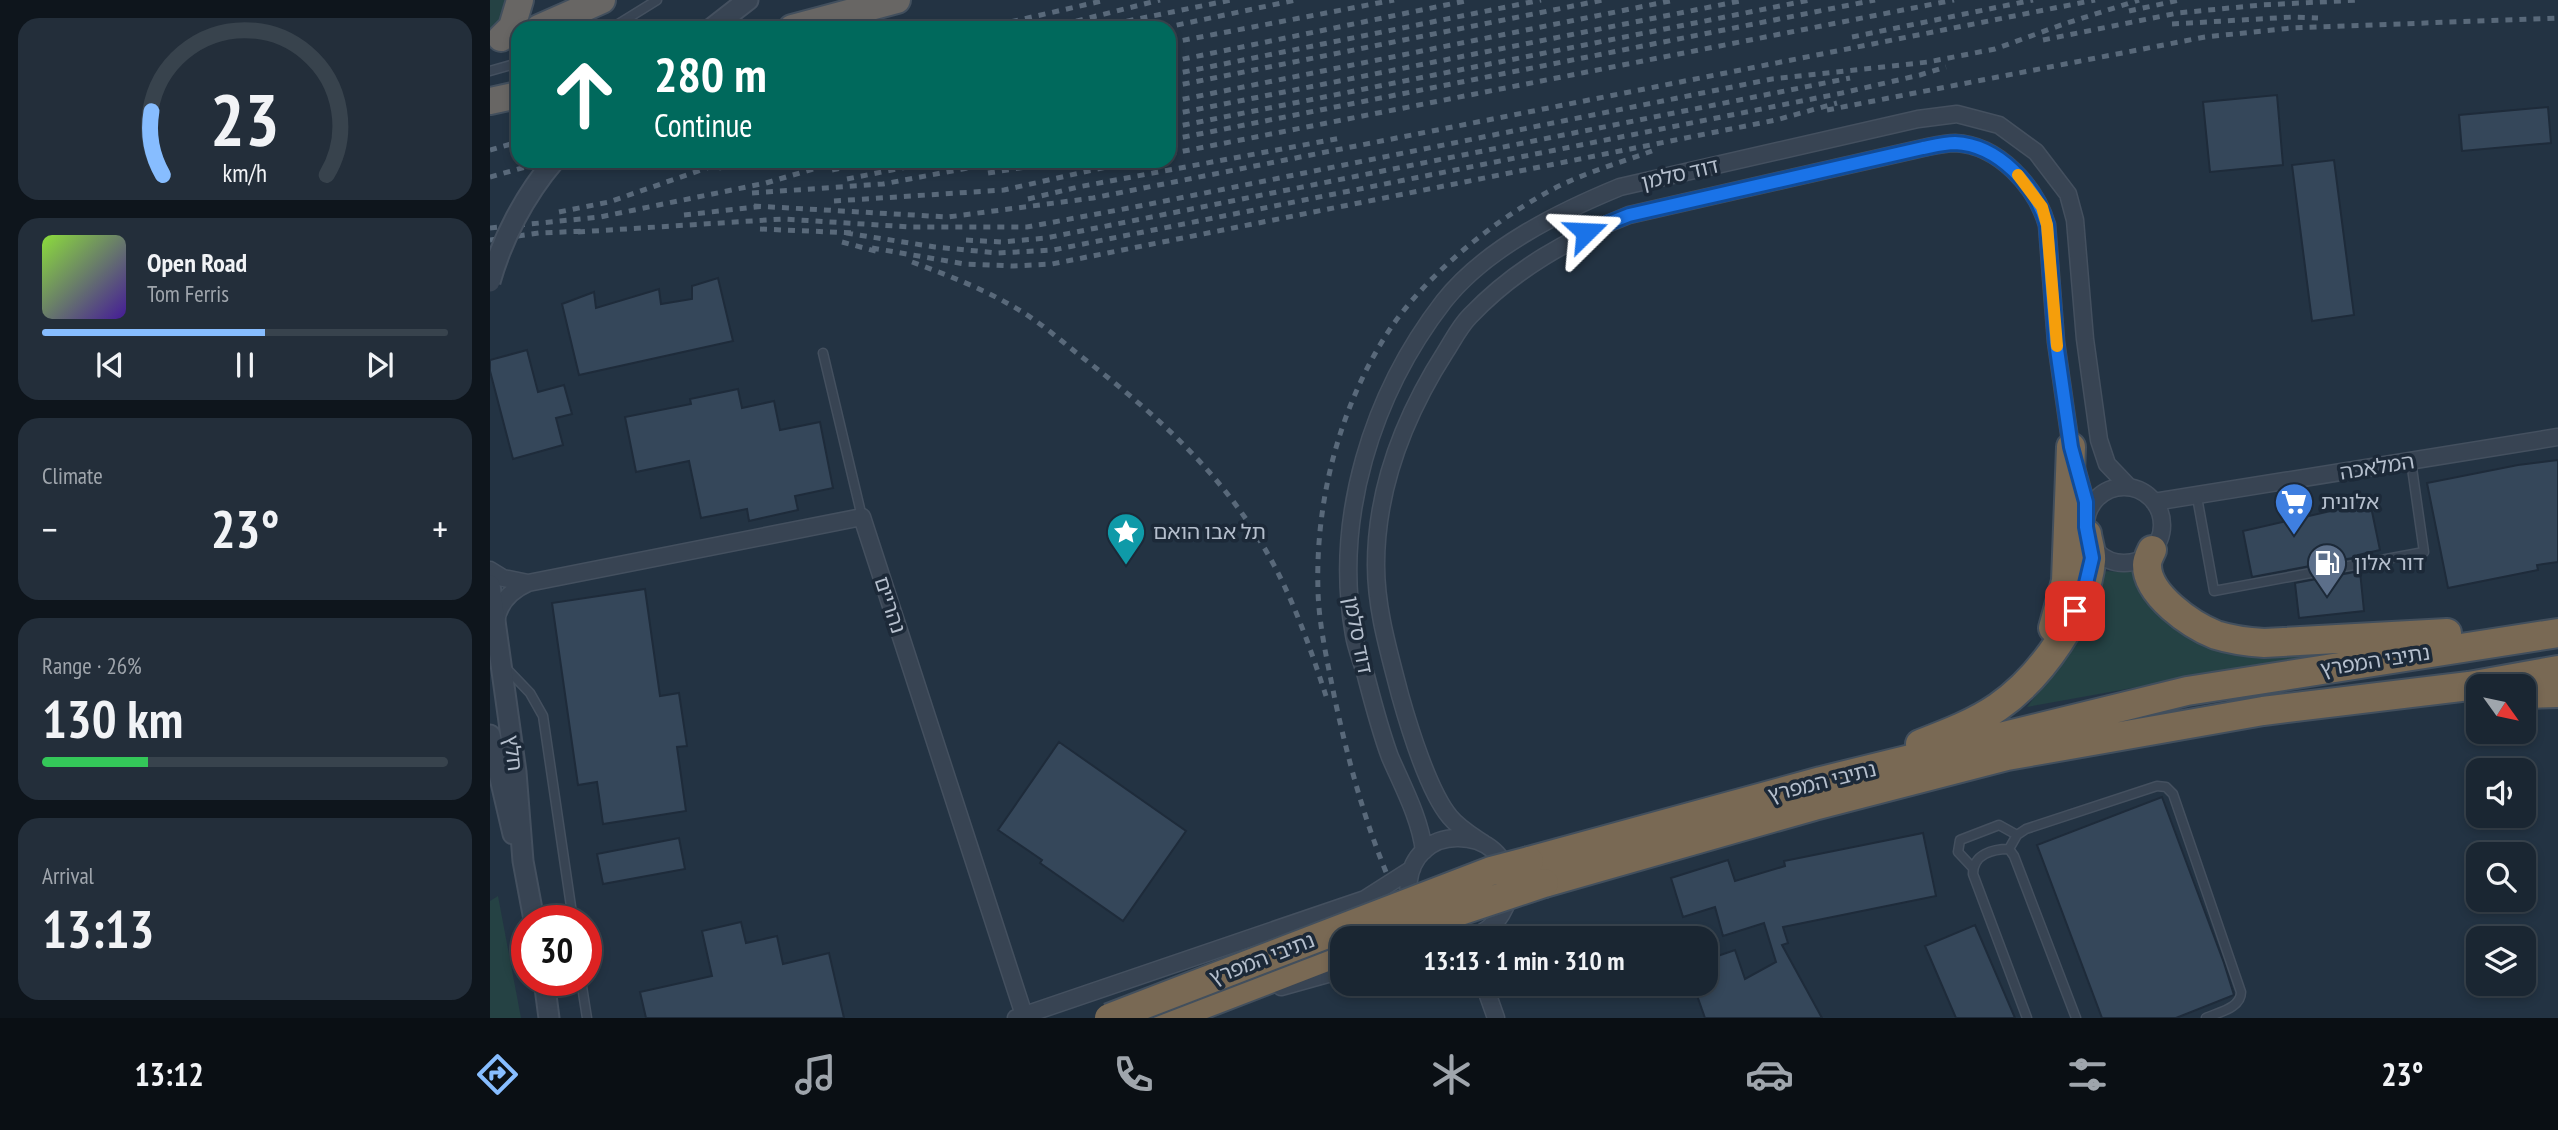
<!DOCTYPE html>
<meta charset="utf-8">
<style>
:root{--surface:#1a2632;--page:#232e3a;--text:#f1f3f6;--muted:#9fa5ac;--line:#38434d;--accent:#87bdff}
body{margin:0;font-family:"PT Sans Narrow","Noto Sans Hebrew",sans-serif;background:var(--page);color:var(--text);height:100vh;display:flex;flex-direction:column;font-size:26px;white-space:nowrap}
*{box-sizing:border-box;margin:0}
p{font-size:23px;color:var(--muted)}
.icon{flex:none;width:38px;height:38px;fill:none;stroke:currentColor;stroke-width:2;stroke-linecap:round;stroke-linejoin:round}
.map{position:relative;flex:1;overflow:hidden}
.details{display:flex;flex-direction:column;gap:18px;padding:18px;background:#0e151c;width:490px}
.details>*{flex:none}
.hud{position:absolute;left:21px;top:21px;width:665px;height:147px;border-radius:21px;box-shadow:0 4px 10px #0003,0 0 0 2px var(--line);background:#00695c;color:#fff;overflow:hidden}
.needle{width:46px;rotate:123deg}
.buttons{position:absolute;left:1976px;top:674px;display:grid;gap:14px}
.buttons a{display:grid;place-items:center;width:70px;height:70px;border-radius:14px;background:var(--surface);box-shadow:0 4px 10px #0003,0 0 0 2px var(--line);font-size:35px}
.speed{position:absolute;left:21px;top:905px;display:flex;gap:14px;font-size:35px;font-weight:700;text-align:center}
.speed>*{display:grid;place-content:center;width:91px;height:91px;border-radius:50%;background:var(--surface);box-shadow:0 4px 10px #0003,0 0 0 2px var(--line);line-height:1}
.speed .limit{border:10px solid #d22;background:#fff;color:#111}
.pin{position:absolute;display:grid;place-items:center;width:60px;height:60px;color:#fff;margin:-30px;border-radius:14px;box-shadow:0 4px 10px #0006}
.me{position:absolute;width:77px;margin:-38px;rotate:69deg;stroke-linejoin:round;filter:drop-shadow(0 0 5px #0008)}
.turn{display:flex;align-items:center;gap:24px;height:147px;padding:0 28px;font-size:32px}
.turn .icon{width:91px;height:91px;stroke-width:2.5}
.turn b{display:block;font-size:49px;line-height:60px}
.big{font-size:52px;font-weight:700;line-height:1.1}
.details .card{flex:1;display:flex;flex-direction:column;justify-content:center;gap:10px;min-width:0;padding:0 24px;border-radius:21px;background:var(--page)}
.details .dial{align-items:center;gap:0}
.dial svg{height:182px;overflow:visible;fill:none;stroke:var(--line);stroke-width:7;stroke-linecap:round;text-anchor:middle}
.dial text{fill:var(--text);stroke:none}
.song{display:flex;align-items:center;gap:21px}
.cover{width:84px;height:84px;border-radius:10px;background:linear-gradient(135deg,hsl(90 70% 55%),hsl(260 70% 35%))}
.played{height:7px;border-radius:4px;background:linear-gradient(90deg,var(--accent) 55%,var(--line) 55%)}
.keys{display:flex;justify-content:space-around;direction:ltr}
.heat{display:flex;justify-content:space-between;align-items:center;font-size:38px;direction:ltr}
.charge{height:10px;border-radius:5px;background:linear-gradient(90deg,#34c759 26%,var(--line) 0)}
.trip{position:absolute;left:840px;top:926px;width:388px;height:70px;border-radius:21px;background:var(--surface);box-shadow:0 4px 10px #0003,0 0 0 2px var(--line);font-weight:700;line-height:70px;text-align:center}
.tabs{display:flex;height:112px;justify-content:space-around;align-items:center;background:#0a0f14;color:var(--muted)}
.tabs .icon{width:49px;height:49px}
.tabs .active{color:var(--accent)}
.tabs b{font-size:32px;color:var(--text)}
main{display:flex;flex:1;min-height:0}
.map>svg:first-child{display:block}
.green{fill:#254244}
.building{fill:#35475a;stroke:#1e2b3a;stroke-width:2}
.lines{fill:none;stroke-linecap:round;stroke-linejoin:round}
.service-casing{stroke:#44505f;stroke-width:11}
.minor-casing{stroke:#44505f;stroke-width:19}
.tertiary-casing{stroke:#44505f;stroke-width:23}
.trunk-casing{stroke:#424f5d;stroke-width:30}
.motorway-casing{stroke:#424f5d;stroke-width:32}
.service{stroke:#384453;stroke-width:8}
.minor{stroke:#384453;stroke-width:16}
.tertiary{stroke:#384453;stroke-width:19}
.trunk{stroke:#686664;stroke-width:26}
.motorway{stroke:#796954;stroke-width:28}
.rail{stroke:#59697a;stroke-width:5;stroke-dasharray:7 7;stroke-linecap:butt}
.tertiary-bridge-casing{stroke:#44505f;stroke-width:23;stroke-linecap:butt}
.motorway-bridge-casing{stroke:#424f5d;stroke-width:32;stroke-linecap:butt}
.tertiary-bridge{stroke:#384453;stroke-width:19}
.motorway-bridge{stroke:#796954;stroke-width:28}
.route-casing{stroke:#114b97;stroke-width:18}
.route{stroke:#1a73e8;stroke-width:12}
.slow{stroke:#f59e0b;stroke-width:12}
.labels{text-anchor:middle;stroke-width:7;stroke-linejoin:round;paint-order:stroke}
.street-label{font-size:21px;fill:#b5bfcd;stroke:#1c2938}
.poi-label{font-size:21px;fill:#b5bfcd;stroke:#1c2938;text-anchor:start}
</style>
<main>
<section class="details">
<div class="card dial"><svg viewBox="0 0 100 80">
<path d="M14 69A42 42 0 1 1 86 69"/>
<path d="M14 69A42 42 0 0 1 9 41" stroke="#87bdff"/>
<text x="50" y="56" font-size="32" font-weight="700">23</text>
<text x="50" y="72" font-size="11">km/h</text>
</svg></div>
<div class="card">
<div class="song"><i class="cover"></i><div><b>Open Road</b><p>Tom Ferris</p></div></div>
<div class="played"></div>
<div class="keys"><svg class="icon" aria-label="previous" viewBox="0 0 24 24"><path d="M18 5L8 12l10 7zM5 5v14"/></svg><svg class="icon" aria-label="pause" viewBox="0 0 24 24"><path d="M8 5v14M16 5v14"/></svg><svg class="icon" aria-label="next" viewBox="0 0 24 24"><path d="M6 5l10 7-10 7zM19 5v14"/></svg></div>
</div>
<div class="card"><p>Climate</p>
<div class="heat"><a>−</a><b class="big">23°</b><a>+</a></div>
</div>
<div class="card"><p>Range · 26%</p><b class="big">130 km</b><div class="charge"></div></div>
<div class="card"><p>Arrival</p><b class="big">13:13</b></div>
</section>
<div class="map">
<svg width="2068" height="1018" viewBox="0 0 2068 1018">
<rect width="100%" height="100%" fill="#233343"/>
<path class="green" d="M0,0h22l-13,30 -9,2z
M1609,571l37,1 8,20 137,60 35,3 -289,52 28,-36z
M8,896l23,122h-31v-117z"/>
<path class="building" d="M1787,95l6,70 -73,7 -7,-70z
M2058,107l3,36 -89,8 -3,-36z
M1844,160l20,155 -42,6 -20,-156z
M228,278l15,63 -154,34 -17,-71 32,-12 2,16 63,-19 2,15 31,-5v-13z
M37,350l11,42 26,-7 8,29 -16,4 7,27 -50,14 -23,-88v-11z
M248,389l4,19 32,-7 6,29 40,-8 13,66 -38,8 3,14 -49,11 -2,-12 -46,9 -12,-57 -53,11 -11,-55 66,-13 -1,-5z
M2068,460v102l-21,3 1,5 -90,18 -21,-105 91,-18z
M1880,502l10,48 -22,5v2l-106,20 -9,-46z
M1870,571l4,40 -65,7 -4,-35z
M155,589l15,107 19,-3 8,53 -10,1 9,64 -83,13 -6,-42 -19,3 -26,-182z
M569,742l127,89 -63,90 -83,-58 2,-3 -44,-30z
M1672,797l62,166 10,32 -58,23h-74l-65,-173z
M1433,833l13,63 -153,31 5,16 -6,2 40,73h-117l-12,-34h13v-24l29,-10 10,29 31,-17 -12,-39 -41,13 -8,-29 -32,10 -12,-39 57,-18 7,21 50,-15 -1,-5z
M189,838l6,31 -82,15 -6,-30z
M251,922l5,21 31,-7 6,28 46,-11 15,65h-198l-6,-26 72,-16 -10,-45z
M1485,925l40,93h-59l-31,-72z"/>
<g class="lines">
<g class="service-casing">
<path id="service" d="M122,28l45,-28
M0,71l28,-8
M333,353l39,164
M1707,497l17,94 210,-39 -13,-91
M17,669l23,24 13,23 30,204
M1519,849l8,-14 9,-6 131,-43 9,1 7,7 68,198c0,16 -22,20 -35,26
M1483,868l-15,-16 2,-12 39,-15 18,10
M91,980l6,38
M1537,1018l-54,-144c0,-20 20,-25 36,-25l5,7 62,162"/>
</g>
<g class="minor-casing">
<path id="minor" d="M1596 525a38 38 0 1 1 76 0a38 38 0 1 1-76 0Z
M1664,502l404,-65
M0,570l13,8 25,5
M6,623c2,-20 14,-32 32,-40l334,-66 162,498
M993,843c-12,-8 -24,-15 -33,-26 -21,-25 -41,-90 -50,-122 -11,-43 -24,-85 -24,-130 0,-76 29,-150 70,-214 7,-11 14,-25 24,-35 45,-47 98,-77 159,-101l294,-67c10,-2 22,-5 32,-5 44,2 81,44 92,82l9,117 15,105 15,55v18
M934,851c-4,-33 -21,-64 -34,-94 -10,-27 -17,-54 -24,-81 -4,-14 -10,-28 -12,-41 -21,-117 18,-241 90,-334 42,-53 115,-89 176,-114l298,-68 39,-5 42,11 37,27 32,42 7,26 10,119 14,101 8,24 22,23
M957,938c-58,-19 -47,-100 10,-100 62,-1 72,80 13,100
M994,984l12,34
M791,987l61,-17
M526,1018l349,-119 47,-30"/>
</g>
<g class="tertiary-casing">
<path id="tertiary" d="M222,28l36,-28
M0,585l26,187 7,89 11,59
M0,735l23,99
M54,980l5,38"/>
</g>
<g class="trunk-casing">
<path id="trunk" d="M49,28l63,-28
M302,28l105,-28
M11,38l11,-11 8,-27
M0,101l28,-6"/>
</g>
<g class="motorway-casing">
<path id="motorway" d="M1662,550c-2,4 -5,10 -5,15 0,30 44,60 69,70 16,5 31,7 48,8l183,-10
M1563,628l13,-47 5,-134
M2034,694l34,-1
M1430,744c26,-10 55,-21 78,-37 43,-30 88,-93 93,-146 1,-9 -3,-19 -4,-27
M1039,861l292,-80 366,-90 371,-58
M1054,883l270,-77 193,-50 256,-45 206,-25 89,-16
M678,1018l174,-67"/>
</g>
<use href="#service" class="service"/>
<use href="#minor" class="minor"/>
<use href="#tertiary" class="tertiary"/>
<use href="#trunk" class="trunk"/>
<use href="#motorway" class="motorway"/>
<path class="rail" d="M1639,11l51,-11
M623,24l118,-24
M1682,24l121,-7 25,1
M494,28l122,-28
M559,28l111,-28
M673,28l133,-28
M1362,37l181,-37
M1553,40l135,-27 83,-8 98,-5
M679,43l225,-43
M679,62l301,-62
M679,75l372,-75
M679,87l434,-87
M679,102l506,-102
M1337,110l378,-73 87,-9 266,-10
M679,115l576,-115
M679,128l641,-128
M679,140l706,-140
M0,150l28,-8
M679,154l785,-154
M229,168l27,-7
M342,170l45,-9
M498,173l76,-12
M0,177l57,-16
M357,179l90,-18
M262,193l131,-9 122,-23
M538,199l50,-12 263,-49
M344,201l170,-11 129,-29
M264,206l194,11 145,-19 1002,-198
M69,212l50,-10 118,-41
M194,215l80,-9
M0,228l110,-11 166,-34 74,-22
M270,229l95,4
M88,232l205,-13 128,8h116l118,-22 627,-126 156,-17 67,-13 69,-25 75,-24
M356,233l89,14 63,6 55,-3 789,-157 78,-18 26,-8
M0,240l49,-7 48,-2
M476,240l36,2 44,-4 804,-160
M352,242l37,10
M382,248l93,16 48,2 39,-2 724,-144 61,-17
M422,262c38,14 77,29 112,51 22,14 42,32 63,48 68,53 131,109 175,183 29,48 47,100 64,152
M896,872c-23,-56 -38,-113 -51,-172 -7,-36 -16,-73 -17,-109 -3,-91 22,-186 72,-262 36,-53 98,-104 154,-135 33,-19 72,-30 108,-43"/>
<g class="tertiary-bridge-casing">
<path id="tertiary-bridge" d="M0,282c12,-43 35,-87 64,-121"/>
</g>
<g class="motorway-bridge-casing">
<path id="motorway-bridge" d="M889,938l165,-55
M619,1018l382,-147 38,-10"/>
</g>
<use href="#tertiary-bridge" class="tertiary-bridge"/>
<use href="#motorway-bridge" class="motorway-bridge"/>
</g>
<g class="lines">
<g class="route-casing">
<path id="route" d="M1096,232l43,-17 294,-67c10,-2 22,-5 32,-5 44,2 81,44 92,82l9,117 15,105 15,55v25l6,31 -9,38 -8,15"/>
</g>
<use href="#route" class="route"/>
<path class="slow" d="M1528,175l24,32 5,18 10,121"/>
</g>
<defs>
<g id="supermarket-pin" transform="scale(2.0125)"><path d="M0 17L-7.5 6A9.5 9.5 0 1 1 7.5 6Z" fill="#3f7fe0" stroke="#1c2938"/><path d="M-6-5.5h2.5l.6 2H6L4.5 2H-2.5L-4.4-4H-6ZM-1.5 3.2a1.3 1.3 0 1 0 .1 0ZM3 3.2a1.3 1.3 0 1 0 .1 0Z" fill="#fff"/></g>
<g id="sight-pin" transform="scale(2.0125)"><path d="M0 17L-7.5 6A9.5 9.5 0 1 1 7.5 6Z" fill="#0f9aa8" stroke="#1c2938"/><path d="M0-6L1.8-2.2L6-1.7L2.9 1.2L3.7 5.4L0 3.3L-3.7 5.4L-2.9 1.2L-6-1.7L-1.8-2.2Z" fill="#fff"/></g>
<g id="fuel-pin" transform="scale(2.0125)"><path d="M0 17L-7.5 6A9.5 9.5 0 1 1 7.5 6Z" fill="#5c6f8a" stroke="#1c2938"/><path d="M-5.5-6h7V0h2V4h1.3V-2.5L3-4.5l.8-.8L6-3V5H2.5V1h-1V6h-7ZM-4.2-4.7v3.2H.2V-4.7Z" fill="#fff"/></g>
</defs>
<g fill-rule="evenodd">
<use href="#supermarket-pin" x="1804" y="502"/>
<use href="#sight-pin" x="636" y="532"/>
<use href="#fuel-pin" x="1837" y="563"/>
</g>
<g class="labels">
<g class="street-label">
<text transform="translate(1190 174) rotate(-13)" y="7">דוד סלמן</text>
<text transform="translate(1887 467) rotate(-9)" y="7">המלאכה</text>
<text transform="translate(400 605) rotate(72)" y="7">נהריים</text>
<text transform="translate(868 635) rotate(79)" y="7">דוד סלמן</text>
<text transform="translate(1885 661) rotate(-9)" y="7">נתיבי המפרץ</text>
<text transform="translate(23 753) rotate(83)" y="7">חלץ</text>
<text transform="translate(1332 782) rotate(-14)" y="7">נתיבי המפרץ</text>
<text transform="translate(772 959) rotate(-21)" y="7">נתיבי המפרץ</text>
</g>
<g class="poi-label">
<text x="1831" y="509">אלונית</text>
<text x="663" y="539">תל אבו הואם</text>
<text x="1864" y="570">דור אלון</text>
</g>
</g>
</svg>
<div class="buttons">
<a><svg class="needle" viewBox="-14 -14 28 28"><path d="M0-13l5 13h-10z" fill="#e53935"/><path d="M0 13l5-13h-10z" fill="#9fa5ac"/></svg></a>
<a><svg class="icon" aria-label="sound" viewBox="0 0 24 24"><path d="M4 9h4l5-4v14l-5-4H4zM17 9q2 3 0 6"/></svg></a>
<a><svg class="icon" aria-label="search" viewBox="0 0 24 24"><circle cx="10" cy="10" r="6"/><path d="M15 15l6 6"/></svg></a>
<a><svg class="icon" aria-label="layers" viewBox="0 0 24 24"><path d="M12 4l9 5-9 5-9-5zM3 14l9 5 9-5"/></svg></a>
</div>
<div class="speed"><div class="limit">30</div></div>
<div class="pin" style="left:1585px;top:611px;background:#d93025"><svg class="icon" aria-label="arrive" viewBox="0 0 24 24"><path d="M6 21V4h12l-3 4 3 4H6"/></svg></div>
<svg class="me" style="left:1096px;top:232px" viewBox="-20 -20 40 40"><path d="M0-17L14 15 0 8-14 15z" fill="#1a73e8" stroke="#fff" stroke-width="4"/></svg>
<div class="trip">13:13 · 1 min · 310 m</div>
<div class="hud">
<div class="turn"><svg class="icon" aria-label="ahead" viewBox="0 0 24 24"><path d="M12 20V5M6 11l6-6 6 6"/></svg><div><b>280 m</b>Continue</div></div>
</div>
</div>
</main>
<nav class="tabs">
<b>13:12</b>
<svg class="icon active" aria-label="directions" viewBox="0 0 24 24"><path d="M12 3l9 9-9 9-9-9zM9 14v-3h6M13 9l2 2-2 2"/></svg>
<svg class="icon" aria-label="music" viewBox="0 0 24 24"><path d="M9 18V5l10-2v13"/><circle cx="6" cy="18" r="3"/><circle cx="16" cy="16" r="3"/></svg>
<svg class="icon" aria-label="phone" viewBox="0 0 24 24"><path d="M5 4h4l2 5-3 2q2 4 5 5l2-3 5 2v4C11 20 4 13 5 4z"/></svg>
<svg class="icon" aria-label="climate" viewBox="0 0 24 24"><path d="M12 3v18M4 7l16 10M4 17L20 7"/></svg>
<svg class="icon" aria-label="car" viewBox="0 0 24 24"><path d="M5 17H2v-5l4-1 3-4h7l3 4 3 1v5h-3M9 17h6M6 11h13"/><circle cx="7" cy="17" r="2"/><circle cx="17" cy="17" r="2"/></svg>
<svg class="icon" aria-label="filters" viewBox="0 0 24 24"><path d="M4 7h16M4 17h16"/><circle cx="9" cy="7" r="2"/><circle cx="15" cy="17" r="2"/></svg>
<b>23°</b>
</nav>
